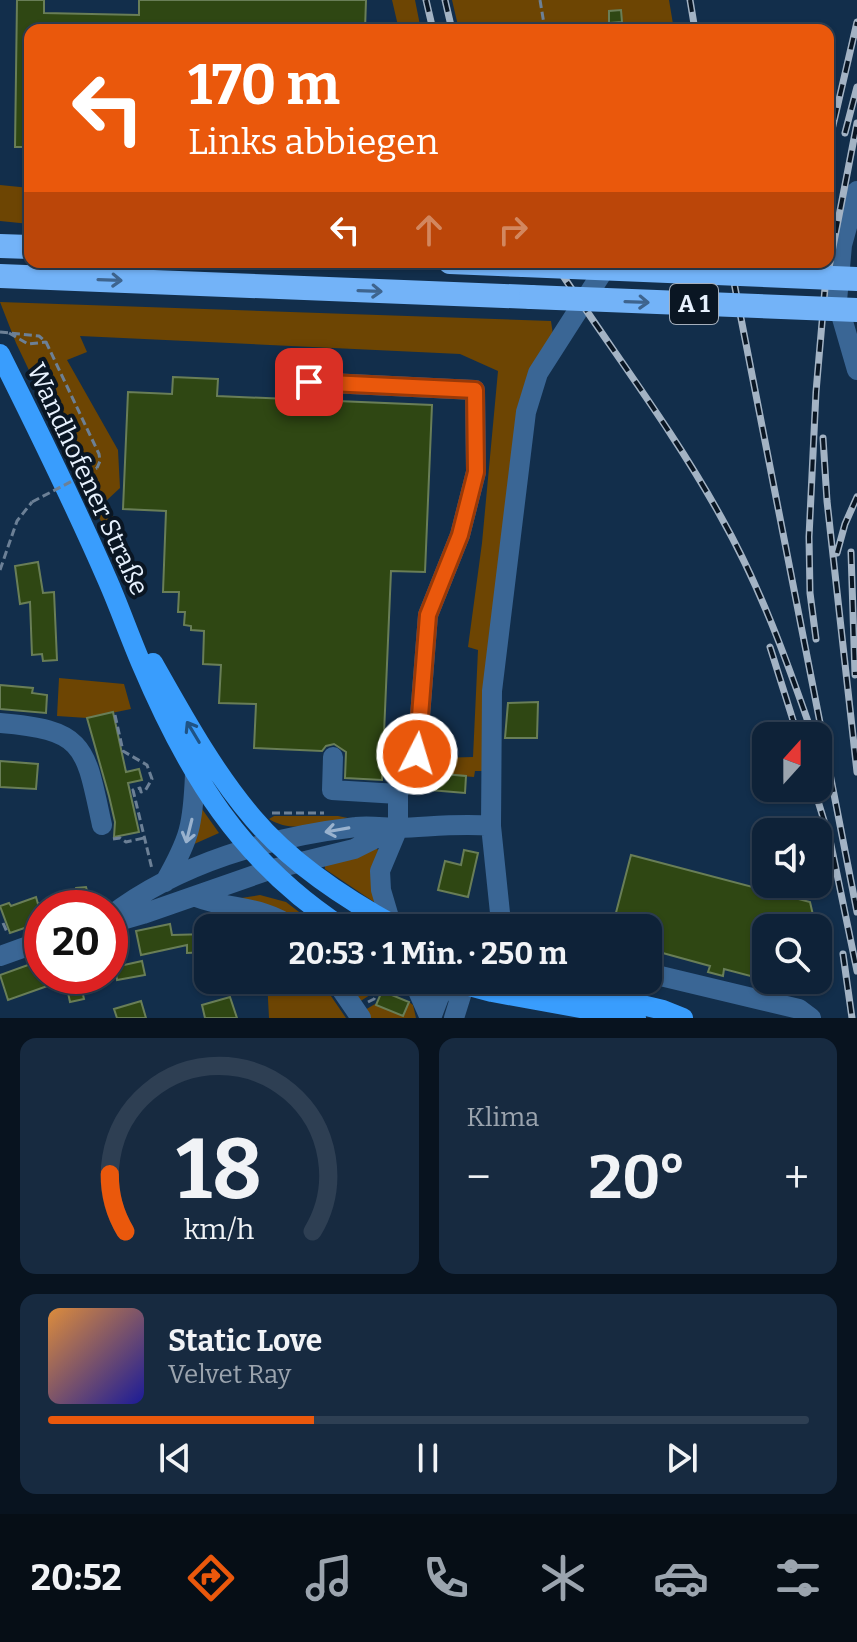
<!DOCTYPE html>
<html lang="de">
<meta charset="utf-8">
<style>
:root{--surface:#0e2238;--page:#172a40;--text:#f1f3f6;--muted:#9ba4ae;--line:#2e3f53;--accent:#ea580c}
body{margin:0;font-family:Bitter,serif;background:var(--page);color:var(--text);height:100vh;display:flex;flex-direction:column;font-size:30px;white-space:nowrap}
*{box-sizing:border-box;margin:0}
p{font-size:26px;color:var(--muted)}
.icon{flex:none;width:44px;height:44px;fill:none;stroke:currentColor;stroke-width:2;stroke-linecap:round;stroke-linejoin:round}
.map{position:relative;height:1018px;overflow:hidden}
.drawer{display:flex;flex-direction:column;gap:20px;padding:20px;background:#08131f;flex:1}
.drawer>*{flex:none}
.hud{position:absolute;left:24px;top:24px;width:810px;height:244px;border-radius:16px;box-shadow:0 2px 6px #0004,0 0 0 2px var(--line);background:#ea580c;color:#fff;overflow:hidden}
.needle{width:52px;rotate:21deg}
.controls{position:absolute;left:752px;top:722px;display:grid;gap:16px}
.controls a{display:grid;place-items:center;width:80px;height:80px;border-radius:16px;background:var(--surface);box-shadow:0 2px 6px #0004,0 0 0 2px var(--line);font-size:40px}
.speed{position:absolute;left:24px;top:890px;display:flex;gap:16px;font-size:40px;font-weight:700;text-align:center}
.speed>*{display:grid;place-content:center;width:104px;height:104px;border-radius:50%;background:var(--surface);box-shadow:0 2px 6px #0004,0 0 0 2px var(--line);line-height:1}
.speed .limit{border:12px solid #d22;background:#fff;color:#111}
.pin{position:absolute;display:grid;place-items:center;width:68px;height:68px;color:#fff;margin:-34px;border-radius:16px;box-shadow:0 4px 12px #0006}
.me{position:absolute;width:88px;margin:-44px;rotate:5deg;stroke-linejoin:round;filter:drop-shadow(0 0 6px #0008)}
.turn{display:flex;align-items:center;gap:28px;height:168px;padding:0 32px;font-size:36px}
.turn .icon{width:104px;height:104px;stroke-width:2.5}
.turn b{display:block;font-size:56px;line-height:68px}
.lanes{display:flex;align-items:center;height:76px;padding:0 32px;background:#0003;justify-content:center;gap:40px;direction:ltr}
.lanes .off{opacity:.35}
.big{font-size:60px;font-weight:700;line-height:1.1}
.drawer .widget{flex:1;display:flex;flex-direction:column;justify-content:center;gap:12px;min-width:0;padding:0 28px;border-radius:16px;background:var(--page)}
.drawer .dial{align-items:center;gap:0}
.dial svg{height:208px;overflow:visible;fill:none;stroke:var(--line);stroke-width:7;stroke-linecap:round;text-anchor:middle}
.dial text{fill:var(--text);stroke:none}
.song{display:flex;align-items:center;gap:24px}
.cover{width:96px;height:96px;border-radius:12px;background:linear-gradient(135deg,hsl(30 70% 55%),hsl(240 70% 35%))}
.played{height:8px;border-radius:4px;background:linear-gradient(90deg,var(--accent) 35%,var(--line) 35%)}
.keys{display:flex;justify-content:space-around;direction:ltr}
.heat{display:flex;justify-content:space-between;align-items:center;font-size:44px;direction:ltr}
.drawer .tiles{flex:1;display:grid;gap:20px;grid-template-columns:1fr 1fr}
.widget:last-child{grid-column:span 2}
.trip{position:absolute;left:194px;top:914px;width:468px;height:80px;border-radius:16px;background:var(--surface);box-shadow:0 2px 6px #0004,0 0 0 2px var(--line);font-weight:700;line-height:80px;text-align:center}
.menu{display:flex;height:128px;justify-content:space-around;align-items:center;background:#060e16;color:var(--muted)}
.menu .icon{width:56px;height:56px}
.menu .active{color:var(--accent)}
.menu b{font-size:36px;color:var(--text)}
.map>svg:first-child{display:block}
.green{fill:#6d4503}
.building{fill:#2f4713;stroke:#697e57;stroke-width:2}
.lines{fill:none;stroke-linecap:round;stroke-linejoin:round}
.path{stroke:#6c8096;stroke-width:3;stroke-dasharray:8 4;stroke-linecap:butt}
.minor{stroke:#3a6695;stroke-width:20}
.major{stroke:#399dfd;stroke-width:20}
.highway{stroke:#73b3f8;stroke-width:24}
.rail-casing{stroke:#a3b3c4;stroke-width:7}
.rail{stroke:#0a1623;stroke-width:4;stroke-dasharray:12;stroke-linecap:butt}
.path-bridge{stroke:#6c8096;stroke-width:3;stroke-dasharray:8 4;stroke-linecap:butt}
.highway-bridge{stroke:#73b3f8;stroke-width:24}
.oneway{stroke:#3e648e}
.oneway2{stroke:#1f5385}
.oneway3{stroke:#99b2ce}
.route-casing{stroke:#983908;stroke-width:20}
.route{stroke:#ea580c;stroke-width:14}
.labels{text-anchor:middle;stroke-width:8;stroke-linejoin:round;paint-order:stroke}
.shield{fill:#0a1623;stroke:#a5afbc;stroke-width:2}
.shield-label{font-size:24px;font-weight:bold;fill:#e7f1fd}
.street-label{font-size:26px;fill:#e7f1fd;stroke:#0a1623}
</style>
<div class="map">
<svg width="857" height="1018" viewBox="0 0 857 1018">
<rect width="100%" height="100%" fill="#122e4b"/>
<path class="green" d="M392,0h23l6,30h-22z
M452,0h217l5,30h-215z
M0,185l30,3v36l-30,-3z
M0,302l551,19 2,14 -25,46 -44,390h-9l-1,6 -39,-3 2,-16 36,-1 5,-107 -10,-3 14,-104 16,-172 -38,-17 -380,-18 7,16 -20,8 51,90 2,38 -14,13 37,79h-14l-113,-237z
M59,678l65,6 7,25 -44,9 -30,-2z
M202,809l17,24 -27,12z
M274,816h64l10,2c-26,5 -56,16 -79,1z
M376,848l2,2 -4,52 -49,-33v-3z
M260,895l26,7 34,26h-16l-63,-30z
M267,980h53l26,38h-77z
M344,980h32l-6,15 -11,7z
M409,1002l4,3 3,13h-46l-5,-8 10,-6 28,11z"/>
<path class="building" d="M17,0h27v13l95,2v-15h227l-1,30h-335v117h-15z
M621,10l1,12 -13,1v-12z
M173,377l45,2 -1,17 215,9 -7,167 -34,-1 -9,209 -37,-2 1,-26 -12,-8 -8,2 -4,5 -68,-3 2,-44 -37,-1 2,-38 -18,-1 1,-33 -13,-1v-4l-7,-1 1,-13h-7l1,-20h-16l3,-81 -43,-2 5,-117 44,2z
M38,562l5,31 11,-1 3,68 -14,1 -1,-7 -10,1 -2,-53 -10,2 -5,-38z
M0,685l33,3 -1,5 15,2 -1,18 -46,-4z
M538,702l-1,36h-32l3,-35z
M113,712l13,60 13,-3 3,11 -14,3 11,49 -25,5 1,-15 -6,-26 -22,-78z
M0,761l38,3 -2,25 -36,-2z
M432,773l34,3 -1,17 -35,-3z
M464,850l14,3 -10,44 -30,-7 7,-29 16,4z
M631,855l179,47 6,26h-50v52l-42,-11 -1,7 -15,-4 2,-6 -62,-17v-21h-36z
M86,887l6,21h-50v14l-32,11 -10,-27 9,-3 2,3 25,-9 2,7 31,-9 -1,-4h7l1,-3z
M170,924l2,11 36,-1v18l-21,1v-8l-46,10 -5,-24z
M42,960v16l28,2 -62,22 -8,-25z
M142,961l3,14 -28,5 -2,-13z
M781,980h35l-3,12 -32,-8z
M81,986l3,13 -14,3 -3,-14z
M382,991l27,11 -6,14 -27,-11z
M230,997l7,21h-32l-3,-13z
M141,1001l5,17h-29l-3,-9z"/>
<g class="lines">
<path class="path" d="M540,0l5,30
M0,332l39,4 7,6 53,112 1,7 -3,7
M9,333l19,11 18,-2
M0,570l17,-49 15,-19
M115,715l8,36 24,14 5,14 -7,12 -4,1 -1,-4 -7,2 19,79
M272,813h52
M113,839l7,-1 6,4 18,-4
M3,923l5,11
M368,1002l6,-3 10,-19"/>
<path class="minor" d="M857,191l-15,54 -5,56 20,69
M309,382l166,8 1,82 -16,63 -32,80 -11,139 -9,12 -10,28v34l-18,43 1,19 10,34
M0,723c87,7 85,24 102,102
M333,757l-1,33 66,4
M165,882c25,-44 28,-57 30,-108
M196,897c33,13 67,8 97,31
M110,916c69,-53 160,-79 246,-89 14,-2 29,1 43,1 31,-1 61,-5 92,-2
M110,920l9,1 24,-7 126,-44 85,-21 40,-20
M506,928l-4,-4 -2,-11 -9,-87 1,-135 34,-279 12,-39 71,-111
M0,956l42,-15
M648,973l151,36 12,9
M335,980l26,38
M413,980l17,38
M431,1018l8,-21 13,-17
M454,1018l10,-32 -2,-6"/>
<path class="major" d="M0,354c37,74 74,149 107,225 12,27 22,56 34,84 47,111 99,198 202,265
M153,663c30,53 60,108 100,155 38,45 94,82 146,110
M447,980l45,12 144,26
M537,980l126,30 20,8"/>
<path class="highway" d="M0,246l30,1
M450,262l73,3
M0,276l531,21"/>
<g class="rail-casing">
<path id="rail" d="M426,0l7,30
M445,0l7,30
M690,0l5,30
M845,133l12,-46
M828,167l3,-33 26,-112
M554,262c55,85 118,166 167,255 39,69 66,144 92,219
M730,262l127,650
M823,438l4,63 30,271
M851,552l4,123
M837,553l8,-29 12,-27
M816,639l-6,-46 -1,-56 7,-145 9,-104 32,-165
M770,647l28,89
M814,788l16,52 27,131
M843,954l9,64"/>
</g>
<use href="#rail" class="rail"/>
<path class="path-bridge" d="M32,502l65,-34"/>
<path class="highway-bridge" d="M523,265l334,14
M531,297l326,13"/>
</g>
<defs><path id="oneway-shaft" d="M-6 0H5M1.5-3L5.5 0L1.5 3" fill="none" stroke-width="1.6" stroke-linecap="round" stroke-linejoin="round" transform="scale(2)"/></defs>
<g class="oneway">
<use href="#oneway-shaft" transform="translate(110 280) rotate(2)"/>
<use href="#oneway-shaft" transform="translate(370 291) rotate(2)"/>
<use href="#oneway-shaft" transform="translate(637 302) rotate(2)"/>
</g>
<use class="oneway2" href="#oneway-shaft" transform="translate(193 732) rotate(-121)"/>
<g class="oneway3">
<use href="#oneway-shaft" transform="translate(337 830) rotate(170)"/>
<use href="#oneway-shaft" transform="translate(189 831) rotate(104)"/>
</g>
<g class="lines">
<g class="route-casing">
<path id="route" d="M309,382l166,8 1,82 -16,63 -32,80 -11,139"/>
</g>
<use href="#route" class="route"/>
</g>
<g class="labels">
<rect class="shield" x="670" y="284" width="48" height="40" rx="6"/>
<g class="shield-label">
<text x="694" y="312">A 1</text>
</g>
<g class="street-label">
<text transform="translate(88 479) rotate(65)" y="9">Wandhofener Straße</text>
</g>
</g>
</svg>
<div class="controls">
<a><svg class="needle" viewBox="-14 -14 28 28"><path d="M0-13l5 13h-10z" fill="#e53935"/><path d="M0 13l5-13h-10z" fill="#9ba4ae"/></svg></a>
<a><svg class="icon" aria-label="sound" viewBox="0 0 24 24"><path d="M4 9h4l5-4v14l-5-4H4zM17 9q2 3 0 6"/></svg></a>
<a><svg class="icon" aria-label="search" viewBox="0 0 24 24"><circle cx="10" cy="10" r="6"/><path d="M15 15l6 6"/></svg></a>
</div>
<div class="speed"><div class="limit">20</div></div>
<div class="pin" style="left:309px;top:382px;background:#d93025"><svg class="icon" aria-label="arrive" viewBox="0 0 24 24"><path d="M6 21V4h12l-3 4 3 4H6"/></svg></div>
<svg class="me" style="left:417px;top:754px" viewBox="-20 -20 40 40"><circle r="17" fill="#ea580c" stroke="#fff" stroke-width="3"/><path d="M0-11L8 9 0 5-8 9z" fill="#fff"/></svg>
<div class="trip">20:53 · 1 Min. · 250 m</div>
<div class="hud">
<div class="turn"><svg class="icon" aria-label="left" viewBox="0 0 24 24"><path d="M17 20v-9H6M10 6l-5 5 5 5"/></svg><div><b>170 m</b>Links abbiegen</div></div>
<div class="lanes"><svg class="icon" aria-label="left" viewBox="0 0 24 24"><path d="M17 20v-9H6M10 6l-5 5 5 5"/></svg><svg class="icon off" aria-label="ahead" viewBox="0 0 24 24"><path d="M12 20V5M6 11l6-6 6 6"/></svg><svg class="icon off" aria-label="right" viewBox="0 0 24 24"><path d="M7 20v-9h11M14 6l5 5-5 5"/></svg></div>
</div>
</div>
<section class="drawer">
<div class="tiles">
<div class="widget dial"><svg viewBox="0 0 100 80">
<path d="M14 69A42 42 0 1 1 86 69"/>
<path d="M14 69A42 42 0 0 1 8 47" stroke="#ea580c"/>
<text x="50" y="56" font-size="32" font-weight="700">18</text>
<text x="50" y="72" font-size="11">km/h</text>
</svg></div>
<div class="widget"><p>Klima</p>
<div class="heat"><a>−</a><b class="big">20°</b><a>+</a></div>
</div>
<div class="widget">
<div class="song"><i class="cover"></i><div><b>Static Love</b><p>Velvet Ray</p></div></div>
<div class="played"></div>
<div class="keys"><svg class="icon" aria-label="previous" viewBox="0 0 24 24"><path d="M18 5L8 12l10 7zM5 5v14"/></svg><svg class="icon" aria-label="pause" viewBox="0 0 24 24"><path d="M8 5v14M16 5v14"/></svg><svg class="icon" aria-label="next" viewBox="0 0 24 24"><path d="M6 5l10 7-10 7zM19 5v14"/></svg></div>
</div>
</div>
</section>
<nav class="menu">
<b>20:52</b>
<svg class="icon active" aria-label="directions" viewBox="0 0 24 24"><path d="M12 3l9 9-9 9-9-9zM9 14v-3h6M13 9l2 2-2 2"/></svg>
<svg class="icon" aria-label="music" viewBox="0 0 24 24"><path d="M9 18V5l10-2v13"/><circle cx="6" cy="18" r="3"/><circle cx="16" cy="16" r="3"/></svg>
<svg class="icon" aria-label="phone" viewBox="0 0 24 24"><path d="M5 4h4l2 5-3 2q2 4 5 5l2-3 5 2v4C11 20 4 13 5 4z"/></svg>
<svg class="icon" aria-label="climate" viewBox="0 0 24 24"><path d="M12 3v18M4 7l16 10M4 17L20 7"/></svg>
<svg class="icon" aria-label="car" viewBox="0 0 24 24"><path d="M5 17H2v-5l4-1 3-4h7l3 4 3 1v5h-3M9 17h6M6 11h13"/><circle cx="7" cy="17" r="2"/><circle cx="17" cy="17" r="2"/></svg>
<svg class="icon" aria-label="filters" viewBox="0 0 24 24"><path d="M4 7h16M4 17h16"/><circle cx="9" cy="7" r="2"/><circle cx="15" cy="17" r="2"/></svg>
</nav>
